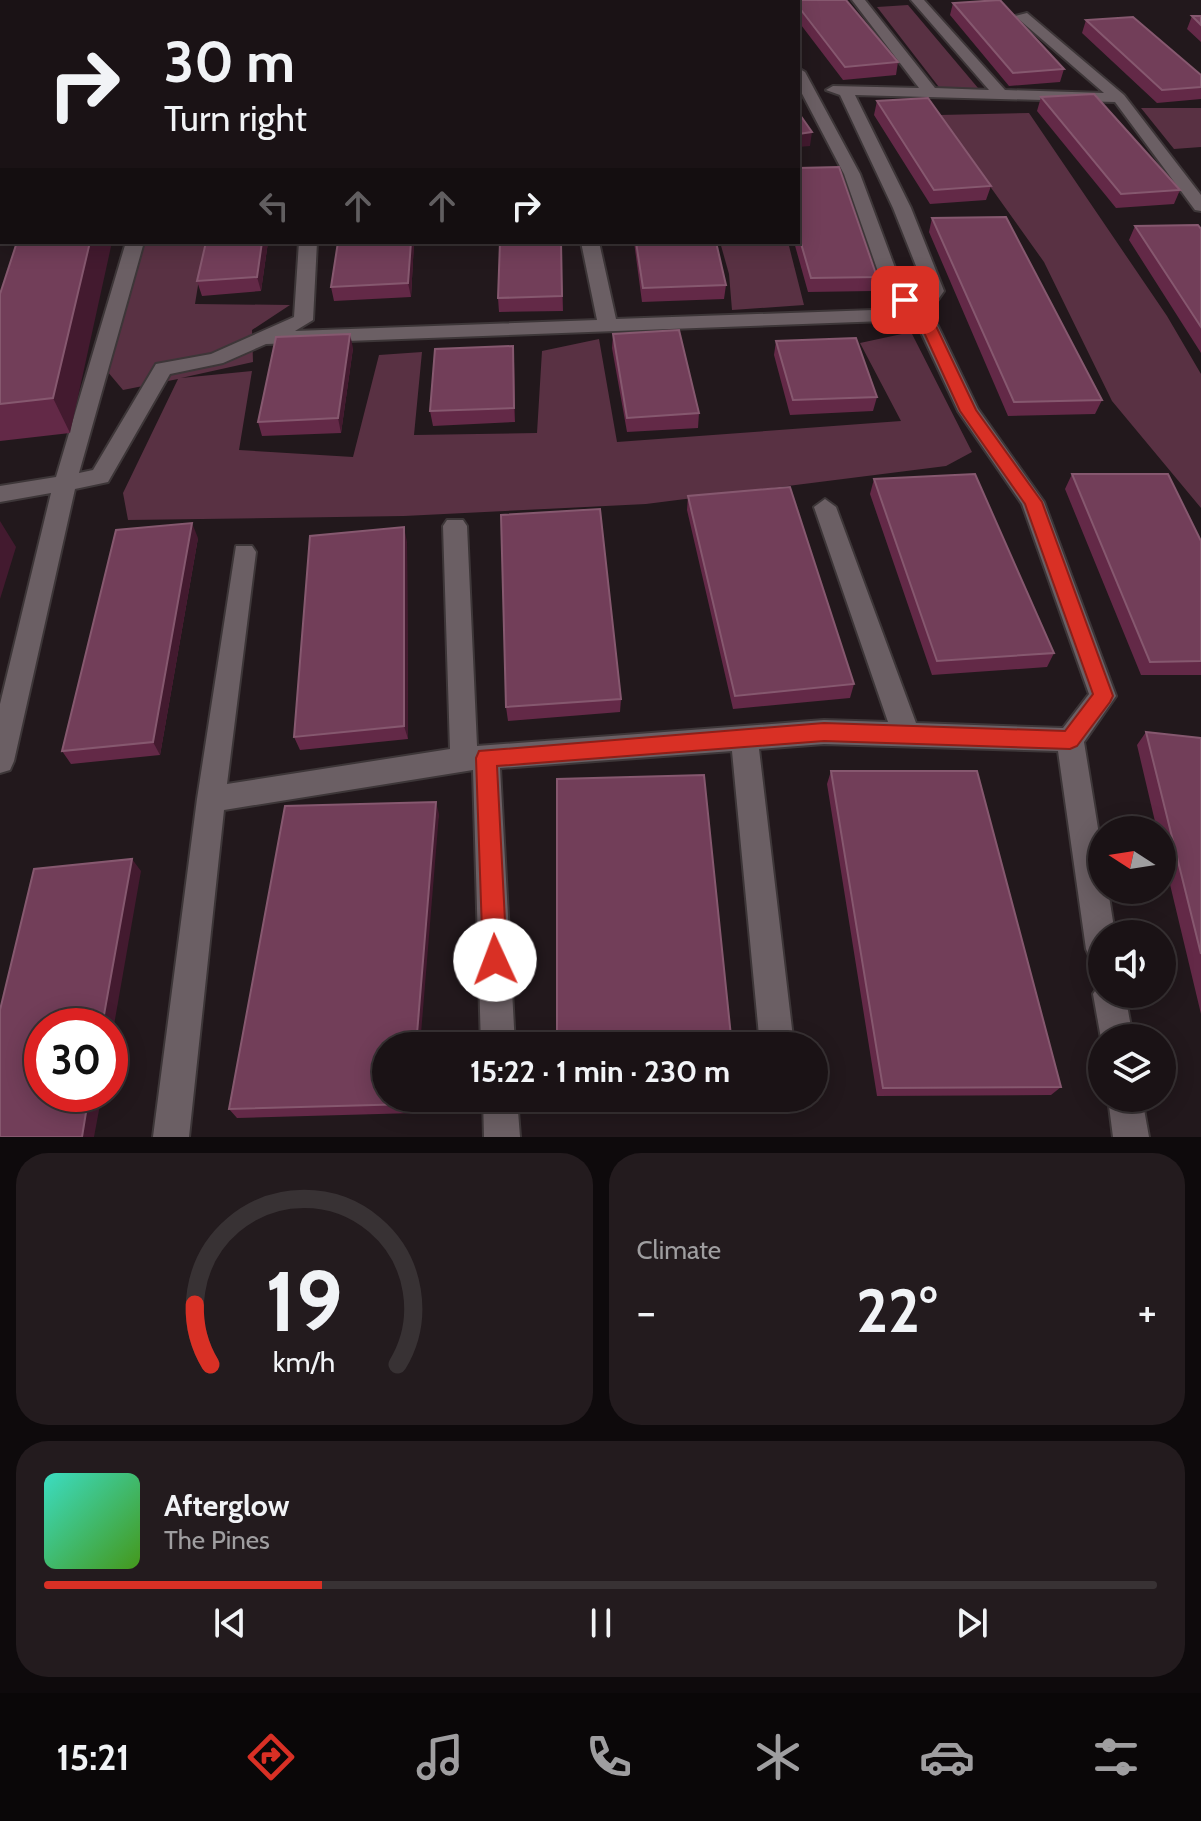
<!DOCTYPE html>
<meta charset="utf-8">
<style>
:root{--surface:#1a1215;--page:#231b1e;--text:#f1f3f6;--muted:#9f9ea0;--line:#383234;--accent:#d93025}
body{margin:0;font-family:Cabin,sans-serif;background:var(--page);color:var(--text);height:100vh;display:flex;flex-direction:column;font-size:30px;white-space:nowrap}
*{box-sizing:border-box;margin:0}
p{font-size:26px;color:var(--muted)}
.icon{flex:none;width:44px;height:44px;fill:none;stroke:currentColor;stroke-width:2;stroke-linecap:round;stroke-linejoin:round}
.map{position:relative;height:1137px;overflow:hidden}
.details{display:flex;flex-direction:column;gap:16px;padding:16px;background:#0e0a0c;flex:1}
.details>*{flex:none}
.top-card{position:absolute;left:0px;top:0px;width:800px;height:244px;box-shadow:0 4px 20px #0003,0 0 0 2px var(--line);background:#1a1215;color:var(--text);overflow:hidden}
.needle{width:52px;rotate:282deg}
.tools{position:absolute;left:1088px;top:816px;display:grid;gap:16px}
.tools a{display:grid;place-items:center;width:88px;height:88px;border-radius:50%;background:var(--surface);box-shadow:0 4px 20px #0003,0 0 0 2px var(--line);font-size:40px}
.speed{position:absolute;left:24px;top:1008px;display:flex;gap:16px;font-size:40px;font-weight:700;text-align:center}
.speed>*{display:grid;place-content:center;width:104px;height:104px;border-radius:50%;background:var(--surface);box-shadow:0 4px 20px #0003,0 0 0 2px var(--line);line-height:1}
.speed .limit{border:12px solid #d22;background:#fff;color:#111}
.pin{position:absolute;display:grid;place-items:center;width:68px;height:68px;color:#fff;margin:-34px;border-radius:16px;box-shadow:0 4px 12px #0006}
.me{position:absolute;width:88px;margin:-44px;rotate:358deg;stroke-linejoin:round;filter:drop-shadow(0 0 6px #0008)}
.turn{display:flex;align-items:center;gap:28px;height:168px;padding:0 32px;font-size:36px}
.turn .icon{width:104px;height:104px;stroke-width:2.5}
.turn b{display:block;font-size:56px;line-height:68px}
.lanes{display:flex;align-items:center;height:76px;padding:0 32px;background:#0003;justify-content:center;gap:40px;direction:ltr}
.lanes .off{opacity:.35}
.big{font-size:60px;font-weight:800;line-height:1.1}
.details .widget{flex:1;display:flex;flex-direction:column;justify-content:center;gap:12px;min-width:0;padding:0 28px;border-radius:32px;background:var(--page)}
.details .dial{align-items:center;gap:0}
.dial svg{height:208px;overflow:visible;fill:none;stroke:var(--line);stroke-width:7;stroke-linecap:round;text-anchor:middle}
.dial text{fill:var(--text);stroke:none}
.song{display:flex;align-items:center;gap:24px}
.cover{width:96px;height:96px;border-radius:12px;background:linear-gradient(135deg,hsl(170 70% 55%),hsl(100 70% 35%))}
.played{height:8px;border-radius:4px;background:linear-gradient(90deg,var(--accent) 25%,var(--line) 25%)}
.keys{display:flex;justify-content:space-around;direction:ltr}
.heat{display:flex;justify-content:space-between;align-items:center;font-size:44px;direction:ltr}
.details .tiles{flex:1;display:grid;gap:16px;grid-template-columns:1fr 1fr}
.widget:last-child{grid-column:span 2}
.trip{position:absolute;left:372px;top:1032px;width:456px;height:80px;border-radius:40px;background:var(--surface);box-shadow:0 4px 20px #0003,0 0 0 2px var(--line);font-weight:800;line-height:80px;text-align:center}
.tab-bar{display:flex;height:128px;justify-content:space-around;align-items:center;background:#0a0708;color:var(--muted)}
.tab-bar .icon{width:56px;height:56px}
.tab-bar .on{color:var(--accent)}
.tab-bar b{font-size:36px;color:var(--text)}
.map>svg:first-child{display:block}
.green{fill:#593143}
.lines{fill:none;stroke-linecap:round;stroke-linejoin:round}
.minor-casing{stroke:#3d3638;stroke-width:4}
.minor{fill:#6b5f64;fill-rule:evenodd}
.wall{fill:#632947}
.shaded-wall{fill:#431a2f}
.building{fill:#723e59;stroke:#86586f;stroke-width:2}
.route{fill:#d93025;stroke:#8d1f18;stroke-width:2}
</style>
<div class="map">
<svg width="1201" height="1137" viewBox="0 0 1201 1137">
<rect width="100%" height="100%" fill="#22181c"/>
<path class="green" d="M908,5l70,83 -36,3 -65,-84z
M1141,108h60v39l-27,2z
M1029,113l138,203 34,58v134l-89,-107 -68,-139 -105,-147z
M126,242h79l-10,62 95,1 -38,25 1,32 -72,16 71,-7 -13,79 114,7 26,-102 43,-3 -8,83 123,-2 5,-82 57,-12 18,103 284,-21 -41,-78 51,-11 61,120 -26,14 -300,38 -242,12 -276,4 -5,-27 55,-114 -55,11 -16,-19z
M720,242h68l16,63 -72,5 -3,-36z"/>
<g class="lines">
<g class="minor-casing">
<path id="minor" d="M302,0h12l2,2h-14z
M411,0h12l1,2h-14z
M512,0h12l2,2h-14z
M852,0h13l70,88 54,2 -78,-90h13l81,90 99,3 -89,-77 12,-3 97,82 77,100v16l-6,-1 -80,-108 -260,-7 56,113 33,83 -16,23 10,12 40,83 66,93 72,194 -32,46 18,111v37h6l7,44h-13v30l-11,-4 -5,-11 -28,-198 -234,-7 -65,5 35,297h-34l-28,-295 -232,17 15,278h-34l-8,-276 -249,40 -35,327h-36l44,-338 39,-253h16l4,6 -29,232 223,-35 -7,-223 4,-6h16l4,6 10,220 347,-26 64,2 -74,-215 11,-8 11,8 80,216 147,5 26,-34 -67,-190 -64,-93 -39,-83 -7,-8 -646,24 -43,19 -53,11 -62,108 -33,7 -61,272 -4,9 -10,3v-69l51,-211 -51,9v-16l56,-9 70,-235h18l-65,231 14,-3 63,-106 55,-10 83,-37 5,-75h18l-4,78 -18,11 302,-11 -16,-78h18l17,77 286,-10 -19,-23 -39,-112 -46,-88v-18l7,4 55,102 41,110 16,18 9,-11 -33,-83 -53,-113 -14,-5 7,-4 86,2z
M0,130h2v10h-2z
M0,207h2l-2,16z
M1102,981v13h23l8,44h-31v6l-9,-50z
M483,1098h34l3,39h-36z
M1108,1098h34l7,39h-36z"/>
</g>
<use href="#minor" class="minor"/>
</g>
<path class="wall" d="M792,0h54l52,62 -2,13 -53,5 -45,-59v-19h-6z
M953,3l111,66 -4,13 -51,4 -59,-71z
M1192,16h9v26l-14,-13z
M1086,20l115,55v24l-44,4 -75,-70z
M1041,97l139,93 -6,14 -58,4 -79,-97z
M877,101l114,85 -5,14 -56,4 -56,-89z
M798,168l79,109 -4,14 -65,1 -14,-50h4z
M932,218l170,182 -7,14 -87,2 -79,-184z
M1135,226l66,3v124l-72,-113z
M17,242l53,191 -70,8v-147z
M206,242h62l-7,49 -59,5 -5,-15z
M414,242l-3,55 -77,4 -3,-14z
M561,242l2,69 -64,1 -1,-14z
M634,242h82l10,43 -2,14 -82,3z
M613,334l86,79 -1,15 -71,4 -15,-84z
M776,341l101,56 -4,14 -83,4 -16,-60z
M353,348l-12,85 -79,3 -4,-14z
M514,361l1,61 -82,4 -3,-15z
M1072,474l129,67v134h-60l-76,-186z
M874,479l180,174 -7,14 -115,8 -62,-181z
M688,496l166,188 -4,14 -117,11 -46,-199z
M198,538l-38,217 -89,9 -9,-13z
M407,542l1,197 -108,11 -6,-13z
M621,699l-1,13 -112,9 -2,-14z
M1146,732l55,6v276l-39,-163v-21h-5l-20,-85z
M831,771l230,316 -10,8 -174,1 -50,-312z
M439,814l-53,284h30l-1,15 -178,5 -8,-9z"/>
<path class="shaded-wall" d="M20,0h22v2h-24z
M94,0h90l-4,2h-85z
M2,16v39l-2,1v-38z
M812,132l-2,14 -12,1v-13z
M90,242h22l-42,191 -17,-35z
M262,242h6l-7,49 -4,-14z
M411,242h3l-3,55 -3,-14z
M350,334l3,14 -12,85 -3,-15z
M513,346l1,15 1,61 -1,-14z
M0,521l16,26 -16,52z
M192,523l6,15 -38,217 -7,-13z
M404,527l3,15 1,197 -4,-13z
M436,802l3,12 -19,232h-4z
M132,859l9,12 -31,177v-22h-8z
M89,1094h13l-8,43h-12z
M412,1098h4l-1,15 -4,-9z"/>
<path class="building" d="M0,0h20l-2,2h-16v14l-2,2z
M99,0h53l-1,2h-53z
M240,0h43v2h-43z
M341,0h51l1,2h-52z
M452,0h49l1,2h-49z
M558,0h46l1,2h-46z
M671,0h51l1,2h-50z
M794,0h52l52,62 -53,5 -47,-61v-4h-3z
M1000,0l64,69 -51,4 -60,-70z
M1192,16h9v9z
M1133,17l68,58v12l-39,3 -76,-70z
M1094,94l86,96 -59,4 -80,-97z
M928,98l63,88 -57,4 -57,-89z
M798,112l14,20 -14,2z
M839,167l38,110 -66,1 -13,-45v-65z
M1006,217l96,183 -88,2 -82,-184z
M1198,225l3,4v98l-66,-101z
M17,242h73l-37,156 -53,6v-110z
M206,242h56l-5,35 -60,4z
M338,242h73l-3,41 -77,4z
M500,242h61l1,54 -64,2z
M636,242h80l10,43 -83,3z
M679,330l20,83 -72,5 -14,-84z
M350,334l-12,84 -80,4 18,-85z
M856,338l21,59 -84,3 -17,-59z
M513,346l1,62 -84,3 5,-62z
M975,474l79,179 -117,8 -63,-182z
M1072,474h96l33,67v120l-51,1z
M790,487l64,197 -119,12 -47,-200z
M600,509l21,190 -115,8 -5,-192z
M192,523l-39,219 -91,9 54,-221z
M404,527v199l-110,11 16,-201z
M1146,732l55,6v216z
M831,771h146l84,316 -178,1z
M704,775l28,271h-175v-267z
M436,802l-20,244h-30v52h26l-1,6 -182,5 56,-303z
M132,859l-30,167h-60v68h47l-7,43h-82v-127l34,-141z"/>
<path class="route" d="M900,297h10l26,29 40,84 66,92 71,194 -3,6 -33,44 -7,3 -246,-8 -327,25 10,194 -4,8 -8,3 -9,-3 -3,-8 -7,-202 3,-7 345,-28 241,8 28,-37 -68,-190 -65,-93 -38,-83 -22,-25z"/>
</svg>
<div class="tools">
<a><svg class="needle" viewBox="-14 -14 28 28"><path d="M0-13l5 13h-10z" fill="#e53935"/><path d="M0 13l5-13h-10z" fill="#9f9ea0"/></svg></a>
<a><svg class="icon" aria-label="sound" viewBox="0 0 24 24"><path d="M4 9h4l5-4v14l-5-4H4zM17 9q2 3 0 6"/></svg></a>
<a><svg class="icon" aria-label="layers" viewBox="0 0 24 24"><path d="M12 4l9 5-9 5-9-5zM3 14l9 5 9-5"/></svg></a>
</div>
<div class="speed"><div class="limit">30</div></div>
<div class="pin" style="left:905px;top:300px;background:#d93025"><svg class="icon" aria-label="arrive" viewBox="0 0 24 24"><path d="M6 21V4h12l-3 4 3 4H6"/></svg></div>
<svg class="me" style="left:495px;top:960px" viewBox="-20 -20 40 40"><circle r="19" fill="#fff"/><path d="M0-13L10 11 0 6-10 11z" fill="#d93025"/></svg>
<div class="trip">15:22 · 1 min · 230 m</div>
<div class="top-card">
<div class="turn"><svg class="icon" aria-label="right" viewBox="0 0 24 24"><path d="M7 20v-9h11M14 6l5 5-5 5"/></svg><div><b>30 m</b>Turn right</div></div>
<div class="lanes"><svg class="icon off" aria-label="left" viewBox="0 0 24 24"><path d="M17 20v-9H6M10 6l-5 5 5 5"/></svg><svg class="icon off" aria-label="ahead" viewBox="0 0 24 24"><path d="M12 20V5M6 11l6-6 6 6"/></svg><svg class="icon off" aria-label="ahead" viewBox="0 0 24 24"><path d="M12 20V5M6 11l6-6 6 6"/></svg><svg class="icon" aria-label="right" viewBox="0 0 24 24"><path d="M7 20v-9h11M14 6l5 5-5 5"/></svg></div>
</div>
</div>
<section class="details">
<div class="tiles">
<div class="widget dial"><svg viewBox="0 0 100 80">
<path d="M14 69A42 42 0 1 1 86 69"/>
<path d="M14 69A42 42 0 0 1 8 46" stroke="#d93025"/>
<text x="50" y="56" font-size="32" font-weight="700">19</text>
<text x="50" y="72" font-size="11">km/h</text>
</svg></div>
<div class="widget"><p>Climate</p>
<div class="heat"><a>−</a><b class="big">22°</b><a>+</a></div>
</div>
<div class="widget">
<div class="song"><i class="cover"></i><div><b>Afterglow</b><p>The Pines</p></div></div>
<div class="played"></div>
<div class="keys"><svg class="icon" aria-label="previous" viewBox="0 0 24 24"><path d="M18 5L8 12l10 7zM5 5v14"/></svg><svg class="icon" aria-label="pause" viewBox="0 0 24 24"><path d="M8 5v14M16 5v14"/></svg><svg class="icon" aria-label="next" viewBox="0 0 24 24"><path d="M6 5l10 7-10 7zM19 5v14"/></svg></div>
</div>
</div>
</section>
<nav class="tab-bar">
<b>15:21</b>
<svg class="icon on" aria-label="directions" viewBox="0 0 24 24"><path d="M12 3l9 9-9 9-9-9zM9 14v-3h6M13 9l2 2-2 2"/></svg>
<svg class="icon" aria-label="music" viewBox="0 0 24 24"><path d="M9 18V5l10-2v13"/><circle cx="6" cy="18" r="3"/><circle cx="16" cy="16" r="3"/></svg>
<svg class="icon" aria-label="phone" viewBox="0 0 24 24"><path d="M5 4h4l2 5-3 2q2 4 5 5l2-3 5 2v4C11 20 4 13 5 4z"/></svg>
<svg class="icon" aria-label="climate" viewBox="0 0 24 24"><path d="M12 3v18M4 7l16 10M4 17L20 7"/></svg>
<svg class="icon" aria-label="car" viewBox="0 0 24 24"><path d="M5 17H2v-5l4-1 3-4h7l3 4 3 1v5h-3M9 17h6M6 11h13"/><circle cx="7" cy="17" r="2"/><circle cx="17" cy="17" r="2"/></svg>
<svg class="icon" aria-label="filters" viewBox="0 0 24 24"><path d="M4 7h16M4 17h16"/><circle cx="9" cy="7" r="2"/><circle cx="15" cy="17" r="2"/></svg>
</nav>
